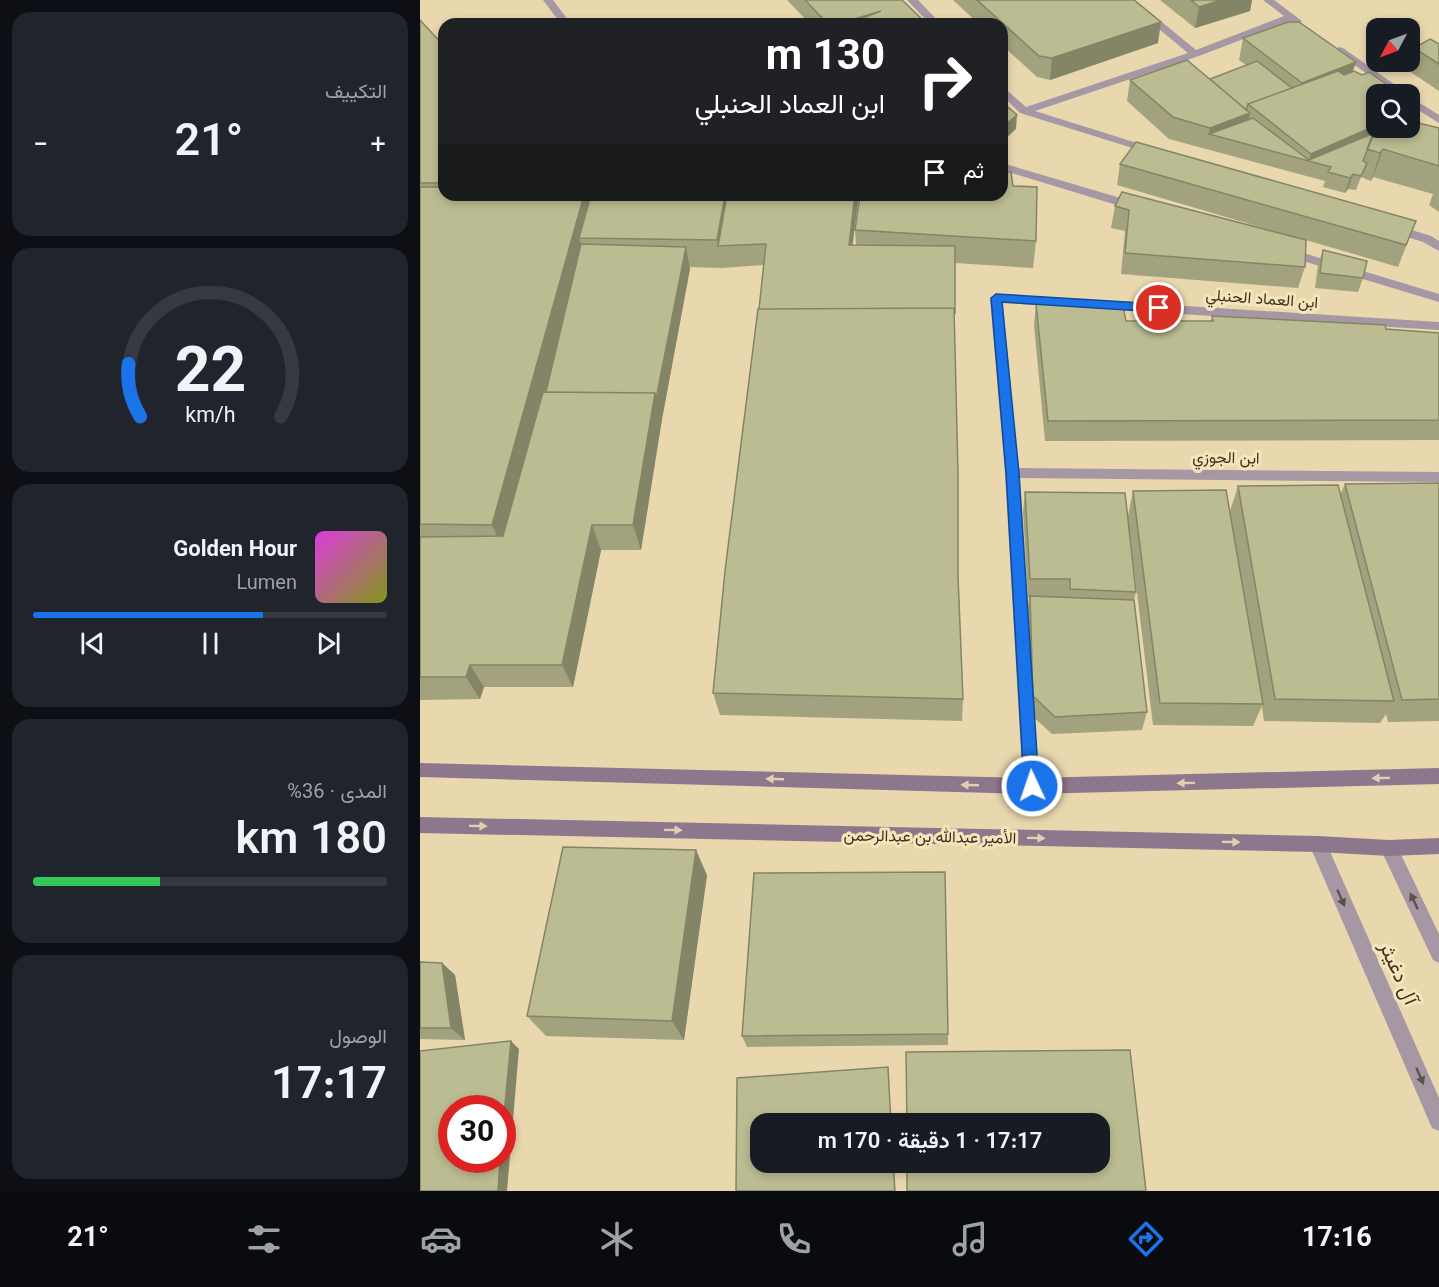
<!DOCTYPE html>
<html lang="ar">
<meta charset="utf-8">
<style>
:root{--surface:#171b24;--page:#20242c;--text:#f1f3f6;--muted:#9ea1a6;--line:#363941;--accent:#1a73e8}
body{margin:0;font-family:Georgia,Vazirmatn,serif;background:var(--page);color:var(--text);direction:rtl;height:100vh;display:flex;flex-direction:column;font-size:22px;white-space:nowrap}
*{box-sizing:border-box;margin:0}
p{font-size:20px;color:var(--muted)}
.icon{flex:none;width:33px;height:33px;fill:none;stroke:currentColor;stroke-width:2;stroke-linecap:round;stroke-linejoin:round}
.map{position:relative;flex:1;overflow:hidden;direction:ltr}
.details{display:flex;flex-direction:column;gap:12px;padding:12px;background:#0d0f14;width:420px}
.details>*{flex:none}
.hud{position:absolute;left:18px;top:18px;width:570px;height:183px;border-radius:18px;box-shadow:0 3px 9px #0003;direction:rtl;background:#202124;color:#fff;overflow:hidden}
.needle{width:39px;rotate:229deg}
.controls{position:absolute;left:946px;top:18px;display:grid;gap:12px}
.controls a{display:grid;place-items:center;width:54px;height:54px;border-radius:12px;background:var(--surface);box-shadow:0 3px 9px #0003;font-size:30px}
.speed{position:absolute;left:18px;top:1095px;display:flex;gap:12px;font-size:30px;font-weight:700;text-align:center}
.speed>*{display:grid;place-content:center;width:78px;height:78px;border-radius:50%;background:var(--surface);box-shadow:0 3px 9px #0003;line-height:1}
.speed .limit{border:9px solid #d22;background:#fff;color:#111}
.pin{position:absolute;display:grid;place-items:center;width:51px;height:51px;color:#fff;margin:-26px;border:3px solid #fff;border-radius:50%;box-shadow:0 2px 6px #0007}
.me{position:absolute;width:66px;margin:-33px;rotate:357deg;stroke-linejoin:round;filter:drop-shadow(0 0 4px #0008)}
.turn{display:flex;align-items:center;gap:21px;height:126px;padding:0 24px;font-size:27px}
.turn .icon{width:78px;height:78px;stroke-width:2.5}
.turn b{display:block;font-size:42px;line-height:51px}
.then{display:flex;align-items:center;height:57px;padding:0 24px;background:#0003;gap:12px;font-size:22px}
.big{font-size:45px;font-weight:600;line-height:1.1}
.details .widget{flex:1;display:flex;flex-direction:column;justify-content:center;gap:9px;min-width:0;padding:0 21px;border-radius:18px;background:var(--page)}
.details .dial{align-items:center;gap:0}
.dial svg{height:156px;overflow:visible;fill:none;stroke:var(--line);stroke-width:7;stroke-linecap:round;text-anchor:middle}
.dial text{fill:var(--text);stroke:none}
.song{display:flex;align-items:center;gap:18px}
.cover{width:72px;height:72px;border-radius:9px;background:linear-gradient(135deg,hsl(300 70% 55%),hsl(70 70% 35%))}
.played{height:6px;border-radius:3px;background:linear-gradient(90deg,var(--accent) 65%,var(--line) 65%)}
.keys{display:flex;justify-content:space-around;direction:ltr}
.heat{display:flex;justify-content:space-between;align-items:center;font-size:33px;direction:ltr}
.charge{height:9px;border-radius:4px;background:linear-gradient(90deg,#34c759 36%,var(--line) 0)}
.trip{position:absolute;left:330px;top:1113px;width:360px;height:60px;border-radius:18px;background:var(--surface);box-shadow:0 3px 9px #0003;font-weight:600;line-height:60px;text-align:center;direction:rtl}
.dock{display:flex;height:96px;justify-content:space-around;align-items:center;background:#090b0e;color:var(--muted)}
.dock .icon{width:42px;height:42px}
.dock .active{color:var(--accent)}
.dock b{font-size:27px;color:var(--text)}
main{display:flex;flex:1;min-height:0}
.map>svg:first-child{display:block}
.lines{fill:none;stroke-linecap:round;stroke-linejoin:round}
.service{fill:#a697a5;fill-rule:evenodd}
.minor{fill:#a697a5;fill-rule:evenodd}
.tertiary{fill:#a697a5;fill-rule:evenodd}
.secondary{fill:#8d778c;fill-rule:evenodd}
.wall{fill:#a2a27e}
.shaded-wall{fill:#848466}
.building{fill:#bcbc92;stroke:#848466;stroke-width:1.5}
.oneway{fill:#e1cfb2}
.oneway2{fill:#5a5149}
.route{fill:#1a73e8;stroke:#114b97;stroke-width:1.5}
.labels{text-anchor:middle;stroke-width:6;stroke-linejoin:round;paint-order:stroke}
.street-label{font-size:16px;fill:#3a3322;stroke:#f6e5bb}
.near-street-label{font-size:20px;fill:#3a3322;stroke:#f6e5bb}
</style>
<main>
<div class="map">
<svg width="1019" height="1191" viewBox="0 0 1019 1191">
<rect width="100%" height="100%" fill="#e9d7ae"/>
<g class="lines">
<path class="service" d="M123,0h10l18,24h-10z
M487,0h11l23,24h-11z
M704,0h11l61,50 88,-34 -21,-16h11l28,21 -5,3 -7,-3 -91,35 -164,55 121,38 2,2 -6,3 -132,-41 -18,-18v-9l24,21 162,-54z
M919,47l4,1 65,46h-11l-62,-42 -1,-2z
M990,97l29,18v8l-29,-18z
M582,163l139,41 2,3 -2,3h-8l-131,-40z
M972,224l39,12 8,5v10l-16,-9 -35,-11v-6z
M867,248l152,46v8l-156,-47v-6z"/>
<path class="minor" d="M576,294l443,28v8l-436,-27 15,165 421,4v10l-420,-4 20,308 -2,5 -6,3 -6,-3 -2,-5 -18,-313 -15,-175z"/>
<path class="tertiary" d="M898,836l6,2 115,260v33l-7,-3 -123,-284 3,-6z
M969,840l6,2 44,92v29l-6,-3 -53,-112 3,-6z"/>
<path class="secondary" d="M0,763l611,15 408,-10v16l-408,10 -611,-17z
M0,817l898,19 71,4 50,-2v16l-50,2 -71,-4 -898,-19z"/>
</g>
<path class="wall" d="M367,0h115l25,24h-117z
M533,0h181l24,43 -108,37 -13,-3 -35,-32v-21h-23z
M740,0h92l-2,11 -55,17z
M0,20l24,26v149l412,50 -1,-15 158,-44 23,55 -3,27 -78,-5 -1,64 4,249 5,123 -1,22 -242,-6 -7,-22 51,-428 -42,3 -32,-1 -28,152 -21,131h-40l-28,137h-89l-4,12 -60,1z
M823,38l110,33 24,57h62v84l-10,-7 4,-11 -60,-17 -2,4 -10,-4 -5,13 -8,-1 -3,4 -22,-6 2,-6 -156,-42 -42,-38 3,-21 80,-1 36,-14 -7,-5z
M1019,44v47l-33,-22 3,-7h1v-3l4,-11z
M700,164l296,57 -18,46 -92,-27 -1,27 -7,21 -177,-14 4,-43 -14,-3 4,-22 169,28 -167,-49z
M903,250l40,28 -5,14 -43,-4 3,-23z
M616,304l90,17h85l1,-5 227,17v107l-394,1 -11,-116z
M1019,483v238l-51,1 -2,-8 -6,9 -116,-2 -2,-15 -9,20 -100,-1 -23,-190 6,57 -2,8 13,112 -5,18 -90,4 -22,-20 -3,-100 2,-16h-1l-5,-86 2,-20 103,24 5,-25 97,20 8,-25 102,9 5,-11z
M287,875l-23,165 -138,-4 -19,-20z
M0,962l22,1 13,12 10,65 -45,-1z
M528,1034v11l-201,2 -5,-11z"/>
<path class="shaded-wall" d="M801,0h31l-2,11 -55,17 4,-21z
M461,11l1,13h-44z
M741,22l-3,21 -108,37 2,-22z
M936,62l-7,21 -53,21 6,-21z
M994,109l-4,10v-8z
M830,113l-5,22 -36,-1 -3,15 4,-21z
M597,115l-1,14 -14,13v-15z
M957,125l-9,24 -59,12 2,-7z
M963,149l-10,28 -2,4 9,-28z
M933,174l-5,15 -3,4 5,-15z
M164,195h10l-15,43 5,15 -80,297 -12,-25z
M305,195h10l-17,51 4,22 -5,-28z
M435,195h3v7l-8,64 -1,-21z
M266,247l4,22 -28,150 -21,131 -8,-25 22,-132z
M172,525l9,25 -28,137 -11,-22z
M50,665l14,22 -4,12 -14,-22z
M276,850l11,25 -23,165 -12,-19z
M22,963l13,12 10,65 -14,-12z
M91,1041l8,8 -12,142h-9l2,-31h2v-24z"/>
<path class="building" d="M385,0h97l25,24h-80l34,-13 -43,13h-10z
M557,0h157l27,22 -109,36 -13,-2z
M771,0h30l-22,7z
M0,20l24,26v137h-24z
M868,22h11l57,40 -54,21 -59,-45z
M1010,39l9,5v20l-25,-16z
M767,60l63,53 -40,15 -37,-11 -43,-37z
M837,61l35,27 -44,16 -2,6 -36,-31z
M918,71l6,4 10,-4 8,4 7,-3 31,22h-23v31l-66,29 -63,-50z
M582,102l15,13 -15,12z
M833,118l56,42 65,-27 -11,28 4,2 -6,13 -8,-2 -3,4 -22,-6 3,-5 -122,-33z
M990,121l29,7v38l-56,-17 -3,4 -13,-4 10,-25v4h33z
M716,142l280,79 -10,24 -286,-81z
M582,171l9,1 2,14 24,1 -1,54 -181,-11 5,-35h142z
M0,187h24v8h140l-92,330 -72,-1z
M702,192l184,48 -1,27 -180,-14 4,-43 -14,-4z
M171,195h134l-8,45 -138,-2z
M307,195h128l-6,50 106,1v68l-1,-6 -195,1 7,-65 -48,2z
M161,244l105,3 -30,152 -1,-6 -109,-1z
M903,250l44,11 -4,17 -43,-5z
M616,304l87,2 3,15h87l-1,-5 173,9 1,4 53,4v87l-391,1z
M534,308l4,164v104l5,123 -250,-6 12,-122 33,-262z
M123,392l112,1 -22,132h-41l-30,140h-92l-4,12h-46v-140l83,-1z
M1019,483v216l-37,1 -57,-216z
M918,485l56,216 -119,-2 -37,-213z
M806,490l37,214 -103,-1 -27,-212z
M605,492l100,1 11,99 -66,-3v-10h-40z
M610,596l104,4 13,112 -92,5 -22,-21z
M143,847l133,3 -24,171 -145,-5z
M525,872l3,162 -206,2 12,-163z
M0,962l22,1 9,65h-31z
M91,1041l-9,95v-28h-50v52h48l-2,31h-78v-140z
M710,1050l16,141h-239v-29h193v-38h-193l-1,-72z
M468,1067l3,57h-131v38h133l2,29h-159l1,-113z"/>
<defs><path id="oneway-solid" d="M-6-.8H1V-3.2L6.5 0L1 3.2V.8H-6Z" transform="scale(1.5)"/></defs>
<g class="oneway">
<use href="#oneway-solid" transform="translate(961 778) rotate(179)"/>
<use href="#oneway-solid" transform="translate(355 779) rotate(-178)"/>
<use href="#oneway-solid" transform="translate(766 783) rotate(179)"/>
<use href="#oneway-solid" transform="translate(550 785) rotate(-178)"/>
<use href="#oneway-solid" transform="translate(58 826) rotate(1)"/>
<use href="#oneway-solid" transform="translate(253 830) rotate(1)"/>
<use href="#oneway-solid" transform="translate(616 838) rotate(1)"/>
<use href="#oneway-solid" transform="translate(811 842) rotate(1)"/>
</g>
<g class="oneway2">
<use href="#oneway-solid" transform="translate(921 898) rotate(66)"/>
<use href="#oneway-solid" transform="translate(994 901) rotate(-115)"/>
<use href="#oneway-solid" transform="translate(1000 1076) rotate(66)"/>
</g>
<path class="route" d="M576,294l163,10 6,4 -6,4 -157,-10 17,171 20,313 -2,5 -5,2 -6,-2 -2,-5 -18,-313 -15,-175z"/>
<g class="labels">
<g class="street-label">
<text transform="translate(842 298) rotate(4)" y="6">ابن العماد الحنبلي</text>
<text transform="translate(806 457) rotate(1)" y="6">ابن الجوزي</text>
<text transform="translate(510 836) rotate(1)" y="6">الأمير عبدالله بن عبدالرحمن</text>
</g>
<g class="near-street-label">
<text transform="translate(979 973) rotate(66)" y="7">آل دغيثر</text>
</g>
</g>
</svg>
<div class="controls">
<a><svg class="needle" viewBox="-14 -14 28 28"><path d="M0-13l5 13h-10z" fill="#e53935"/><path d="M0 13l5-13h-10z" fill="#9ea1a6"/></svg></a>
<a><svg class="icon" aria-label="search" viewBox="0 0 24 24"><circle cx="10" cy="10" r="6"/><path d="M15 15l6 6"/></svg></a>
</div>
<div class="speed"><div class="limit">30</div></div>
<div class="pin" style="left:739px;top:308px;background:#d93025"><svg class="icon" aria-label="arrive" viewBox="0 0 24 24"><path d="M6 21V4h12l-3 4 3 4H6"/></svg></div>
<svg class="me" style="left:612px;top:786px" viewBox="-20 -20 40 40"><circle r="17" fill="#1a73e8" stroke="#fff" stroke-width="3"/><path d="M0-11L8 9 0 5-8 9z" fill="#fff"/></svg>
<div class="trip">17:17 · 1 دقيقة · 170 m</div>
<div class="hud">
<div class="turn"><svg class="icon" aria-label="right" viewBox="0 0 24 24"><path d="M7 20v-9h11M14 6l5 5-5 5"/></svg><div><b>130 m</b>ابن العماد الحنبلي</div></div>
<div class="then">ثم<svg class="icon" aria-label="arrive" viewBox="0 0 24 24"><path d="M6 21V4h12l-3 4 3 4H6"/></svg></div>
</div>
</div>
<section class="details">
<div class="widget"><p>التكييف</p>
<div class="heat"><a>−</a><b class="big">21°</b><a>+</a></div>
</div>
<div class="widget dial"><svg viewBox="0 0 100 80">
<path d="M14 69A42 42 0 1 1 86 69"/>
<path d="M14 69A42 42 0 0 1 8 42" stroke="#1a73e8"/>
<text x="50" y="56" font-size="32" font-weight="700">22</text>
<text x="50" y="72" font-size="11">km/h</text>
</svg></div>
<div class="widget">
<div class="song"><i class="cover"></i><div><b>Golden Hour</b><p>Lumen</p></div></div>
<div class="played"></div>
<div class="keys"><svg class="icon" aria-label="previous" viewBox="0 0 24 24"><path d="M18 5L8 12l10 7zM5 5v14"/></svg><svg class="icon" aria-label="pause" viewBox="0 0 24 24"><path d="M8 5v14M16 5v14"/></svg><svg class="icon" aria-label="next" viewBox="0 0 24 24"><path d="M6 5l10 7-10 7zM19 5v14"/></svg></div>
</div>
<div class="widget"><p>المدى · 36%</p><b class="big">180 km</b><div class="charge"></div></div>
<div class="widget"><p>الوصول</p><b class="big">17:17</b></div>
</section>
</main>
<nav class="dock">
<b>17:16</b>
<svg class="icon active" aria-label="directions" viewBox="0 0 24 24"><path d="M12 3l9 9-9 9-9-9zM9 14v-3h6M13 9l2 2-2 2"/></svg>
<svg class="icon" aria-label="music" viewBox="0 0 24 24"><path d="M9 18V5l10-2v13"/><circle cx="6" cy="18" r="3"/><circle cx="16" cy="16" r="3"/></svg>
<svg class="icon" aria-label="phone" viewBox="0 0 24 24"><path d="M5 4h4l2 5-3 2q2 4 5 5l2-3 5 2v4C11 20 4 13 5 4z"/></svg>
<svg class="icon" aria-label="climate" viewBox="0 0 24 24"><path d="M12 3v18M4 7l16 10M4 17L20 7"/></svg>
<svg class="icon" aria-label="car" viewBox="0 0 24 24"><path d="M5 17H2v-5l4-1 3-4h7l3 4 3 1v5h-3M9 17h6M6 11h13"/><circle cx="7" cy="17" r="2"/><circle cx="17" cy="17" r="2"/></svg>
<svg class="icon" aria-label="filters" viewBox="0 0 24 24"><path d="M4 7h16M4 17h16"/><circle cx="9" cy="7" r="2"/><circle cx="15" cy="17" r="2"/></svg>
<b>21°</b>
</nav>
